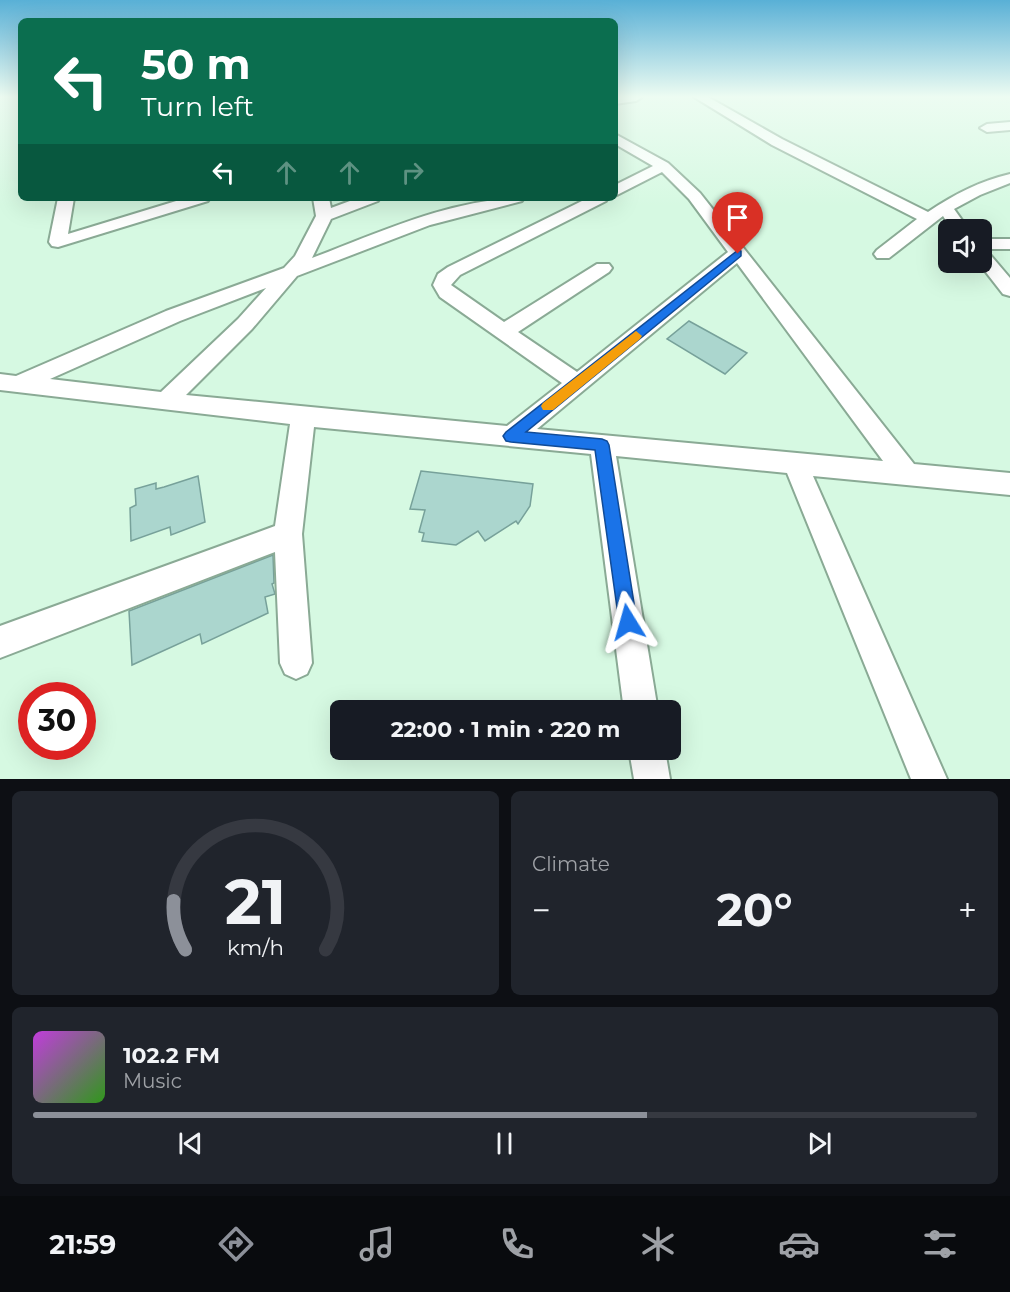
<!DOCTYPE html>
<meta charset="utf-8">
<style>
:root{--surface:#171b24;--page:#20242c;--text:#f1f3f6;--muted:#9ea1a6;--line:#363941;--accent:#8c9099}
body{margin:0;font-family:Montserrat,sans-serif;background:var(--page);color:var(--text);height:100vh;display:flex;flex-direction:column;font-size:22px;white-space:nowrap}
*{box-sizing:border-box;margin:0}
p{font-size:20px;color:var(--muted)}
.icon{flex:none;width:33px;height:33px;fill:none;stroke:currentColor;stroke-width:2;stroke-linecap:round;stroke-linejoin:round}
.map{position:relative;height:779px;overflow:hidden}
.drawer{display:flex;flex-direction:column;gap:12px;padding:12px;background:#0d0f14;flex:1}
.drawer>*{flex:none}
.guide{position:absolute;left:18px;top:18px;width:600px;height:183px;border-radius:9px;box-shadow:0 6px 24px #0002;background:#0b6e4f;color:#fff;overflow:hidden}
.buttons{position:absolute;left:938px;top:219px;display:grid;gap:12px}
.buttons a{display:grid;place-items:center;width:54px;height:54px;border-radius:9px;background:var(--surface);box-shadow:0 6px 24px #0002;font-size:30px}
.speed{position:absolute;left:18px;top:682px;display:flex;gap:12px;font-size:30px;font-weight:700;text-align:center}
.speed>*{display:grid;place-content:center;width:78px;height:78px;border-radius:50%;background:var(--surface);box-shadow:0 6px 24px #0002;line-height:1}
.speed .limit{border:9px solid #d22;background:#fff;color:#111}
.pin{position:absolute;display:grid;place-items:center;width:51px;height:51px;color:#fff;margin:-62px -26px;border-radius:50% 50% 50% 0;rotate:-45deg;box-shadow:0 0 6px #0007}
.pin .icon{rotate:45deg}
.me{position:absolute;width:66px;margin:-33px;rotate:352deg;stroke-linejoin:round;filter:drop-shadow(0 0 4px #0008)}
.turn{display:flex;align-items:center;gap:21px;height:126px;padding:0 24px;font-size:27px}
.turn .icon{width:78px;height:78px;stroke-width:2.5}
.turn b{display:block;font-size:42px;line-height:51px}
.lanes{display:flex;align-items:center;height:57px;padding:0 24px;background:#0003;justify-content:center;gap:30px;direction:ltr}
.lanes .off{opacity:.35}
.big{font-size:45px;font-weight:700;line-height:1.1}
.drawer .widget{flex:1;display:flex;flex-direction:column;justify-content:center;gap:9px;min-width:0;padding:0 21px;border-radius:9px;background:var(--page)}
.drawer .dial{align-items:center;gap:0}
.dial svg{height:156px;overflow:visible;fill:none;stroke:var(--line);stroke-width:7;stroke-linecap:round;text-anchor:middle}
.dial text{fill:var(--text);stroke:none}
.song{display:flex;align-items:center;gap:18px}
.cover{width:72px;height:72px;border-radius:9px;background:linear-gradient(135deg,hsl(290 70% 55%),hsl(110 70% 35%))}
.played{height:6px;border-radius:3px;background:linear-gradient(90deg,var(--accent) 65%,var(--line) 65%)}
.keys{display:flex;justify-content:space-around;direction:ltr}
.heat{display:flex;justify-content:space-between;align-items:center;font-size:33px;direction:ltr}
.drawer .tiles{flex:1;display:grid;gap:12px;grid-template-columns:1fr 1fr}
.widget:last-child{grid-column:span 2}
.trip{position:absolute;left:330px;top:700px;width:351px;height:60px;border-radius:9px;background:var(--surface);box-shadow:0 6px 24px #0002;font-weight:700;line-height:60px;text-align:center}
.tabs{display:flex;height:96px;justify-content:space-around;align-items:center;background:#090b0e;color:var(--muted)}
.tabs .icon{width:42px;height:42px}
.tabs .selected{color:var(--accent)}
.tabs b{font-size:27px;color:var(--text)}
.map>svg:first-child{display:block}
.building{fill:#abd6ce;stroke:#77a19a;stroke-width:1.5}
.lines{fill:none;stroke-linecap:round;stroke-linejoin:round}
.minor-casing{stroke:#8aaa95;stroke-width:4}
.minor{fill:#fff;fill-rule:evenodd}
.route{fill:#1a73e8;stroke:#114b97;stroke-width:1.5}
.slow{fill:#f59e0b}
</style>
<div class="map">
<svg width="1010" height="779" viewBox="0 0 1010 779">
<rect width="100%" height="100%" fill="#d6f9e2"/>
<path class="building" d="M689,321l58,32 -22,21 -58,-35z
M421,471l112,13 -3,22 -12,18 -2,-3 -31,20 -7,-10 -22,14 -34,-4 2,-8 -5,-1 6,-22 -15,-1z
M198,476l7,46 -34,13 -1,-8 -39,14 -1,-33 6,-3 -1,-16 21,-6v6l8,-2z
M273,555l1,28 -2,1 3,10 -10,3 3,16 -66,31 -2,-10 -68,31 -3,-54z"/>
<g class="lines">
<g class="minor-casing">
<path id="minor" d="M615,97h27l-6,4 -21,3z
M694,97h14l74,42 146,73c25,-17 52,-31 82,-38v9l-30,12 -26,14 15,21h-17l-9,-14 -54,42h-12l-3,-4 3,-4 40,-31 -145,-74z
M1010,122v8l-23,2 -7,-4 7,-4z
M615,134l53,29 32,30 214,271 96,9v22l-197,-19 134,303h-36l-124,-306 -171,-17 42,255h-34l-33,-257 -277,-27 -12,107 10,129 -5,11 -11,5 -11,-5 -5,-11 -5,-111 -275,106v-32l275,-100 15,-102 -290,-34v-16l16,2 150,-65 118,-43 11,-12 21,-40 -3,-18h16l2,10 27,-10h22l-2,3 -47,18 -19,39c66,-25 141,-60 212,-60l-2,3 -92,24 -133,51 -45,53 -66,66 321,31 55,-43 -122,-86 -7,-12 5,-11 10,-7 140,-69h20l-2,3 -146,74 -9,10 53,37 93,-58h12l3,4 -3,4 -91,60 59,40 151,-120 -39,-53 -27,-27 -47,24v-11l38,-19 -38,-22zM737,263l146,198 -346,-32zM266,288l-28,31 -77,73 -111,-13 130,-58z
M58,198h16l-6,36 118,-36h24l-2,3 -150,46 -6,-1 -3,-4z
M981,239h29v10h-29z
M981,250l6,1 23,27v18l-7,-2 -25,-32h3z
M629,750h36l5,29h-36z"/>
</g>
<use href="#minor" class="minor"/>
</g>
<linearGradient id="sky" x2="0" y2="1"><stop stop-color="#59b0d6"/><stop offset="0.47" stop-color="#edfcf2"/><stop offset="1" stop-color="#edfcf2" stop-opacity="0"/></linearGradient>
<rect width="1010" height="206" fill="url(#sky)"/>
<path class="route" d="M738,250l3,1v5l-215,176 76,7 5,2 2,4 28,177 -2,7 -7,3 -7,-3 -2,-7 -24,-172 -84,-8 -5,-1 -3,-5 3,-4z"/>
<path class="slow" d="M636,331l6,5 -2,3 -87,71h-10l-2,-4 2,-3z"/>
</svg>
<div class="buttons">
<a><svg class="icon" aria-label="sound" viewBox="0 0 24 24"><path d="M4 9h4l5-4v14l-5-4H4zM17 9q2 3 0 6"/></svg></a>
</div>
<div class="speed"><div class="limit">30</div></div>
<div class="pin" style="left:738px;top:254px;background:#d93025"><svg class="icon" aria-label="arrive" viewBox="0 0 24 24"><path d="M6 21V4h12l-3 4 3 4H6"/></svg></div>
<svg class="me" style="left:628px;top:622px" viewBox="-20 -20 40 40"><path d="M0-17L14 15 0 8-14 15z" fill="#1a73e8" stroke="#fff" stroke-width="4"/></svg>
<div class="trip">22:00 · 1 min · 220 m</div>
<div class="guide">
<div class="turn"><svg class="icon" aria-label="left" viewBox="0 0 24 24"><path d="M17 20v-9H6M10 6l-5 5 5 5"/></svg><div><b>50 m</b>Turn left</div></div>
<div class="lanes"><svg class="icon" aria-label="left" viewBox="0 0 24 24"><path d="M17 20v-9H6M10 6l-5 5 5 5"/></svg><svg class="icon off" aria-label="ahead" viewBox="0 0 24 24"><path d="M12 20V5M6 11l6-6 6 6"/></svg><svg class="icon off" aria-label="ahead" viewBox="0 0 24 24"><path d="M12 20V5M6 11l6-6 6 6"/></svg><svg class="icon off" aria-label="right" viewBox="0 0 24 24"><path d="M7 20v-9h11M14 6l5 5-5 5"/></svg></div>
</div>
</div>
<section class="drawer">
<div class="tiles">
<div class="widget dial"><svg viewBox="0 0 100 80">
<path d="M14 69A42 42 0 1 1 86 69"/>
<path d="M14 69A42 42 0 0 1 8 44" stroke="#8c9099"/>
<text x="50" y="56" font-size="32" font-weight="700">21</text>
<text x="50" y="72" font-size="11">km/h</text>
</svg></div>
<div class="widget"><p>Climate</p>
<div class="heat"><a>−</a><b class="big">20°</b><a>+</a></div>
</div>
<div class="widget">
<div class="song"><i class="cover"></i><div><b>102.2 FM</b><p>Music</p></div></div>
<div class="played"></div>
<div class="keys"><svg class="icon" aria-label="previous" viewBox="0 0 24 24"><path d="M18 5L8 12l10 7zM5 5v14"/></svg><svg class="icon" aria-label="pause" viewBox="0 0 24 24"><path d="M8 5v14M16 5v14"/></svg><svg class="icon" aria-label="next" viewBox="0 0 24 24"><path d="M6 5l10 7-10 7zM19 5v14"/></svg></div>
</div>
</div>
</section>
<nav class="tabs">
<b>21:59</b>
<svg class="icon selected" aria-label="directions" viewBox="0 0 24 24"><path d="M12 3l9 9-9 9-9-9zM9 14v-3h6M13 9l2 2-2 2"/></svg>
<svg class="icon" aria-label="music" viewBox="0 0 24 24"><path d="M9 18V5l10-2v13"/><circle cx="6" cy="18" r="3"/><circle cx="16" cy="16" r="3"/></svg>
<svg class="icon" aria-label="phone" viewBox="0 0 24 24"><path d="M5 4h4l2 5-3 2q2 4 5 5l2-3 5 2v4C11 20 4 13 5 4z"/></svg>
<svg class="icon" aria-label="climate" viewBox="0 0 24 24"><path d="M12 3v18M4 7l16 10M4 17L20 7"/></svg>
<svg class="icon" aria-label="car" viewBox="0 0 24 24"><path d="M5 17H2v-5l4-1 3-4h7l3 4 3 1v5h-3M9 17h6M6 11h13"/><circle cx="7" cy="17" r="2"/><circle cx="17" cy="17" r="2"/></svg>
<svg class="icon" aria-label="filters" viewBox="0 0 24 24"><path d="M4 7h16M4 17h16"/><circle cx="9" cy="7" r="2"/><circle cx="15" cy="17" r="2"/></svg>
</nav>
